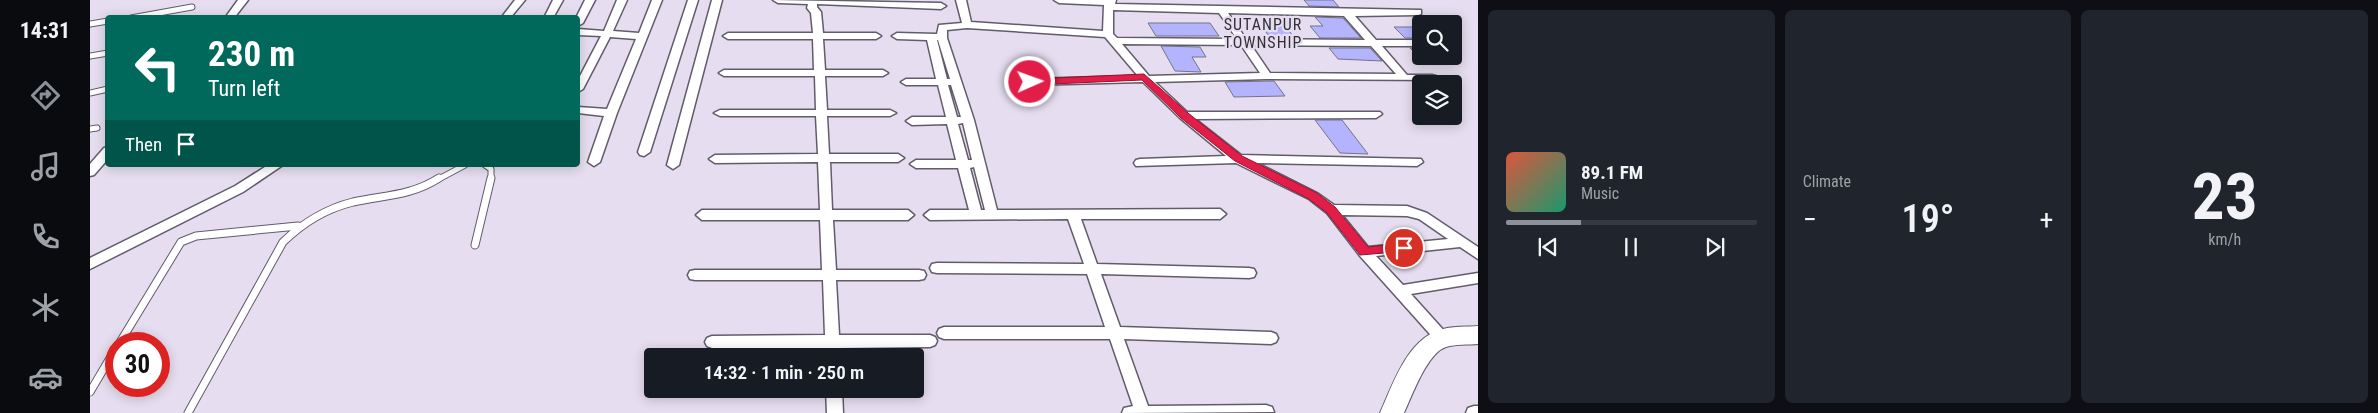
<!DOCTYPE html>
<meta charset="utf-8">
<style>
:root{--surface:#171b24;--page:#20242c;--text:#f1f3f6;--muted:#9ea1a6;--line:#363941;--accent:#8c9099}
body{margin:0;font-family:"Roboto Condensed",sans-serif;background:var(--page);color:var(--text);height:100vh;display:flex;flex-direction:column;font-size:19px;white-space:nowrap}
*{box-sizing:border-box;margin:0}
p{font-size:16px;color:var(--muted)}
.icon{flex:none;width:28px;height:28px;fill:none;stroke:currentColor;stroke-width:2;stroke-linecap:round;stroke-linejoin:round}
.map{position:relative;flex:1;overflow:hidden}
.sheet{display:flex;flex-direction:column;gap:10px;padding:10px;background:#0d0f14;width:900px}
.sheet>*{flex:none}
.banner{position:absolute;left:15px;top:15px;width:475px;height:152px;border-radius:5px;box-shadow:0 2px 12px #0003;background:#00695c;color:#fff;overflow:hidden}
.controls{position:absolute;left:1322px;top:15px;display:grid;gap:10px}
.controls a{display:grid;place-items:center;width:50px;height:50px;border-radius:5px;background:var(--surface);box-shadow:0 2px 12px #0003;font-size:25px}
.speed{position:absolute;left:15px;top:332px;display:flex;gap:10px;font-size:25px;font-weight:700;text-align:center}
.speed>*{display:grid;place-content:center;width:65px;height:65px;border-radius:50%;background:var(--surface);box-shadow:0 2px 12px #0003;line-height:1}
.speed .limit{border:8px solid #d22;background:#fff;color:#111}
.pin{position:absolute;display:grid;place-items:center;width:42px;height:42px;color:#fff;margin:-21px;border:2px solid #fff;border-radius:50%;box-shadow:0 1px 5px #0007}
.me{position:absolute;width:55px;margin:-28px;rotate:88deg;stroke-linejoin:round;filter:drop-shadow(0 0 4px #0008)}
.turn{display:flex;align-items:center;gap:18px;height:105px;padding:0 20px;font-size:22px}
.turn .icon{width:65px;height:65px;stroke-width:2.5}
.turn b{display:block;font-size:35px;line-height:42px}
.then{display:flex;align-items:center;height:48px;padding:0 20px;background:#0003;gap:10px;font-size:19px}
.big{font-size:38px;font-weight:600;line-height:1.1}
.sheet .tile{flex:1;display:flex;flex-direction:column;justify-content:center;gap:8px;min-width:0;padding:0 18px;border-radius:8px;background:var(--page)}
.sheet .dial{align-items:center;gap:0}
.dial b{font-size:65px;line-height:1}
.song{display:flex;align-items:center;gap:15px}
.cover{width:60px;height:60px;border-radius:8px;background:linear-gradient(135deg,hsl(10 70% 55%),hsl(160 70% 35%))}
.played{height:5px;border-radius:2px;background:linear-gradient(90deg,var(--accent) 30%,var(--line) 30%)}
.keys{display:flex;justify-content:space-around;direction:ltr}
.heat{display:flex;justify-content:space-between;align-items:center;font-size:28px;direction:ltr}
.sheet .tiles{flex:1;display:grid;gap:10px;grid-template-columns:repeat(3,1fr)}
.trip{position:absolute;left:554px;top:348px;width:280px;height:50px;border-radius:5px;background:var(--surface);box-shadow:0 2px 12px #0003;font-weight:600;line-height:50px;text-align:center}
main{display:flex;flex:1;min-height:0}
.dock{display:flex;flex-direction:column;width:90px;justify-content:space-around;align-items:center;background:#090b0e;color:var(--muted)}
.dock .icon{width:35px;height:35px}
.dock .on{color:var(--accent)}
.dock b{font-size:22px;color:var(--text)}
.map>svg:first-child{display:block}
.building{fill:#b3b4fd;stroke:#737485}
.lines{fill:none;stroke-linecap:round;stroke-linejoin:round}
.lane-far1-casing{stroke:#625b6a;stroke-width:7}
.lane-casing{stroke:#625b6a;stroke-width:9}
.street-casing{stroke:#625b6a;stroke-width:3}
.secondary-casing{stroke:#625b6a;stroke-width:2}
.lane-far1{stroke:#fff;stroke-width:5}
.lane{stroke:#fff;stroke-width:7}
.street{fill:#fff;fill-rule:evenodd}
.secondary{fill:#fff;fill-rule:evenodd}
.route{fill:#e11d48;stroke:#92132f}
.labels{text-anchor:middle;stroke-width:4.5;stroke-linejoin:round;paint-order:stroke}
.far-neighbourhood-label{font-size:16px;letter-spacing:1px;fill:#332f36;stroke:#e6def0}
</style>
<main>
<nav class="dock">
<b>14:31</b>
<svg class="icon on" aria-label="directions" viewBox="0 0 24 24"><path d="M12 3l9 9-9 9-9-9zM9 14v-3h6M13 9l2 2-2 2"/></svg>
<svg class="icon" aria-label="music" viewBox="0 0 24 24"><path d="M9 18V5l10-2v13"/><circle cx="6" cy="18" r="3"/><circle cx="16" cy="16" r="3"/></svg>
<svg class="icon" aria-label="phone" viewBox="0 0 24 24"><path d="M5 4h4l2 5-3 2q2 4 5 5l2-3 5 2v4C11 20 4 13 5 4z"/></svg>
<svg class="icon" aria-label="climate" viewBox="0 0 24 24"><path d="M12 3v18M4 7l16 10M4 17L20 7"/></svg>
<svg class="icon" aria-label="car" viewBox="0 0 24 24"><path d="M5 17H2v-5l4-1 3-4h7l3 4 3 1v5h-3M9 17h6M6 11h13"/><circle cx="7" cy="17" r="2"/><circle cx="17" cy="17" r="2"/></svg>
</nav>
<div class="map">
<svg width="1388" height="413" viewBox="0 0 1388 413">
<rect width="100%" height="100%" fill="#e6def0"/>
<path class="building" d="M1214,0h29l6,7 -30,-1z
M1225,17l28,1 18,20h-41l-10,-12h13z
M1058,23h62l9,13h-63z
M1171,26h24l9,11h-24z
M1304,27h27v11h-16z
M1071,46l39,1 6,10h-14l9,15 -26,-1z
M1239,48h41l12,13 -44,-2z
M1320,48h11v8h13l4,4h-16z
M1184,81l11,15 -51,1 -9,-15z
M1225,120h27l26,34 -28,-1z"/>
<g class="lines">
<g class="lane-far1-casing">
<path id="lane-far1" d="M41,18l61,-11
M0,24l18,-3
M0,56l18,-3
M0,93l18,-4
M0,129l7,-1
M395,165l6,4v11
M347,180l28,-15"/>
</g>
<g class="lane-casing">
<path id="lane" d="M385,245l16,-67
M29,344l62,-102 15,-6 102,-10
M0,392l26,-44
M98,413l95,-171c21,-20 42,-33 70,-40 32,-7 58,-6 86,-24"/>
</g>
<g class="street-casing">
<path id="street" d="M148,0h10l-14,18h-9z
M425,0h10l-15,18h-9z
M463,0h10l-10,18h-9z
M495,0h10l-12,23 -5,3 -2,-8z
M527,0h10l-14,31 26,2 13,-33h10l-45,113 -17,49 -6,4 -6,-4 16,-46 -26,-3v-6l29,2 29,-70 -26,-2 -27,52 -5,3v-12l23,-44 -23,-1v-6l26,2z
M598,0h10l-48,152 -6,4 -4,-1 -2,-3z
M622,0h10l-43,165 -6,4 -6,-4z
M683,0l168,3 5,3 -5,3 -124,-5v3l4,5 2,21h53l5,3 -5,3h-53l2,31h58l5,3 -5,3h-58l2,34h63l6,3 -6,3h-63l2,38h69l6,4 -6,4h-68l2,48h76l6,5 -6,5h-75l3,50h83l5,1 2,4 -2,4 -5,1h-83l3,55h91l5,2 2,4 -2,4 -5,2 -90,1v8h-14l-1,-8h-113l-5,-2 -2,-4 2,-4 5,-2 113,-1 -2,-55h-128l-5,-1 -2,-4 2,-4 5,-1h127l-2,-50h-118l-6,-5 6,-5h118l-2,-48 -103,1 -6,-4 6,-4 103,-1 -2,-38h-96l-6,-3 6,-3h96l-1,-34h-91l-5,-3 5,-3h90l-1,-31h-85l-5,-3 5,-3h85l-2,-20 -4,-5 1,-4 -30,-1z
M866,0h10l5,22 132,9 1,-26 -45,-2 -5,-3h62l-1,4 306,6v4l-3,1 -63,1 21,24h45v6h-39l25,29h25l4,1v4l-169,-1 -112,3 32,30h193l2,2 -6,4 -181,1 46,36 180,4 2,3 -6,4 -160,-3 60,30 17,12 73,1 20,7 51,34v12l-18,-12 -84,9 27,29 75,-12v10l-67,11 36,40 2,4 -2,4 -5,2 -5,-2 -77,-86 -33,-43 -18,-14 -73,-36 -100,3 -2,-3 2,-3 4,-1 86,-3 -46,-38 -37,-36 -114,3 -5,-3 5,-3 109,-3 -33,-39 -138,-9 -20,2v8l27,82 23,90 223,-1 6,5 -6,5h-139l16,45 152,4 5,1 2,4 -2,4 -5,1 -148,-4 19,53 151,5 5,2 2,4 -2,4 -5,2 -147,-5 24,67 118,-1 6,2 2,5 -152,1 2,-5 9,-2 -23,-67h-166l-5,-2 -2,-4 2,-4 5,-2h161l-18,-53 -150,-1 -5,-1 -2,-4 2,-4 5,-1 147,1 -16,-45 -138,1 -6,-5 6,-5h39l-11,-42h-42l-6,-4 6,-4h40l-9,-36 -35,1 -6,-4 6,-4h34l-8,-32h-32l-5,-3 5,-3h30l-9,-39 -30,-1 -5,-3 5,-3 40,1 2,-9 23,-2zM1023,10l106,3 18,26 -120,-1 -4,-4zM1138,13l116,3 21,24 -119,-1zM847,40h1l12,39h-3zM1032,44l119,1 19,28 -111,3zM1161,45l120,1 25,28 -126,-1zM858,85h3l10,32h-4zM873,123l9,37h-4l-10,-36zM884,167l11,43h-4l-11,-42zM1252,215l65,1 12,3 29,20 -80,8z
M18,147v12l-14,16 -4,1v-12l14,-16z
M178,165h15l-40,27 -153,77v-11l145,-72z
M736,389h16l1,24h-16z
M1384,406h4v7h-12l2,-5z"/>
</g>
<g class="secondary-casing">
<path id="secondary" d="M1388,326v18c-10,1 -22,0 -32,3 -19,6 -34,49 -42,66h-24c13,-29 28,-76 63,-84 11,-3 24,-2 35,-3z"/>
</g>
<use href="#lane-far1" class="lane-far1"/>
<use href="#lane" class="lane"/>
<use href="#street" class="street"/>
<use href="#secondary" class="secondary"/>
</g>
<path class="route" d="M1054,74l44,39 54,43 75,37 18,14 33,40 36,-4 6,5 -2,3 -48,4 -33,-42 -18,-14 -74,-38 -54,-43 -39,-38 -112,5 -5,-3 5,-3z"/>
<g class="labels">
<g class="far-neighbourhood-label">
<text x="1173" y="30">SUTANPUR<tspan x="1173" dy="18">TOWNSHIP</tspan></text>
</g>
</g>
</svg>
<div class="controls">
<a><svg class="icon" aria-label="search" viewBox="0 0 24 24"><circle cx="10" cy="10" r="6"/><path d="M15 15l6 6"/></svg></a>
<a><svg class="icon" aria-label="layers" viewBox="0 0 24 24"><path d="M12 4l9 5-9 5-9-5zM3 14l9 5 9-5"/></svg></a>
</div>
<div class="speed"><div class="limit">30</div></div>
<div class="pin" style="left:1314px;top:248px;background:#d93025"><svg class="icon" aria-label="arrive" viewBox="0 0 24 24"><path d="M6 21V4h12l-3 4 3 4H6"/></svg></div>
<svg class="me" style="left:940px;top:82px" viewBox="-20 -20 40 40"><circle r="17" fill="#e11d48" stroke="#fff" stroke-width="3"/><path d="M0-11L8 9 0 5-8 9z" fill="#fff"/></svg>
<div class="trip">14:32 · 1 min · 250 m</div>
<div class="banner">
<div class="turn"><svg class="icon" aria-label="left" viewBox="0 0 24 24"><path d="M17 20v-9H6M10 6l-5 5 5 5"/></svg><div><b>230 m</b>Turn left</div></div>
<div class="then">Then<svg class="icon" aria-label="arrive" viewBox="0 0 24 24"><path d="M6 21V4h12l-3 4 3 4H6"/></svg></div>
</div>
</div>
<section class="sheet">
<div class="tiles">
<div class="tile">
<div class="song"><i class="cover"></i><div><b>89.1 FM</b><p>Music</p></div></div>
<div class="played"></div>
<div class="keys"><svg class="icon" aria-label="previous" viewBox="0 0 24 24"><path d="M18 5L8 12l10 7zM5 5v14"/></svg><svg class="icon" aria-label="pause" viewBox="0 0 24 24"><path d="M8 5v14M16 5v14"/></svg><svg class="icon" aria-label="next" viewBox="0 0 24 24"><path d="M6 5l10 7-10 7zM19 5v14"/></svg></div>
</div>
<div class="tile"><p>Climate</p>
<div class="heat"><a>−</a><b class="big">19°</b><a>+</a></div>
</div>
<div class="tile dial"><b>23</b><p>km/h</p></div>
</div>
</section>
</main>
